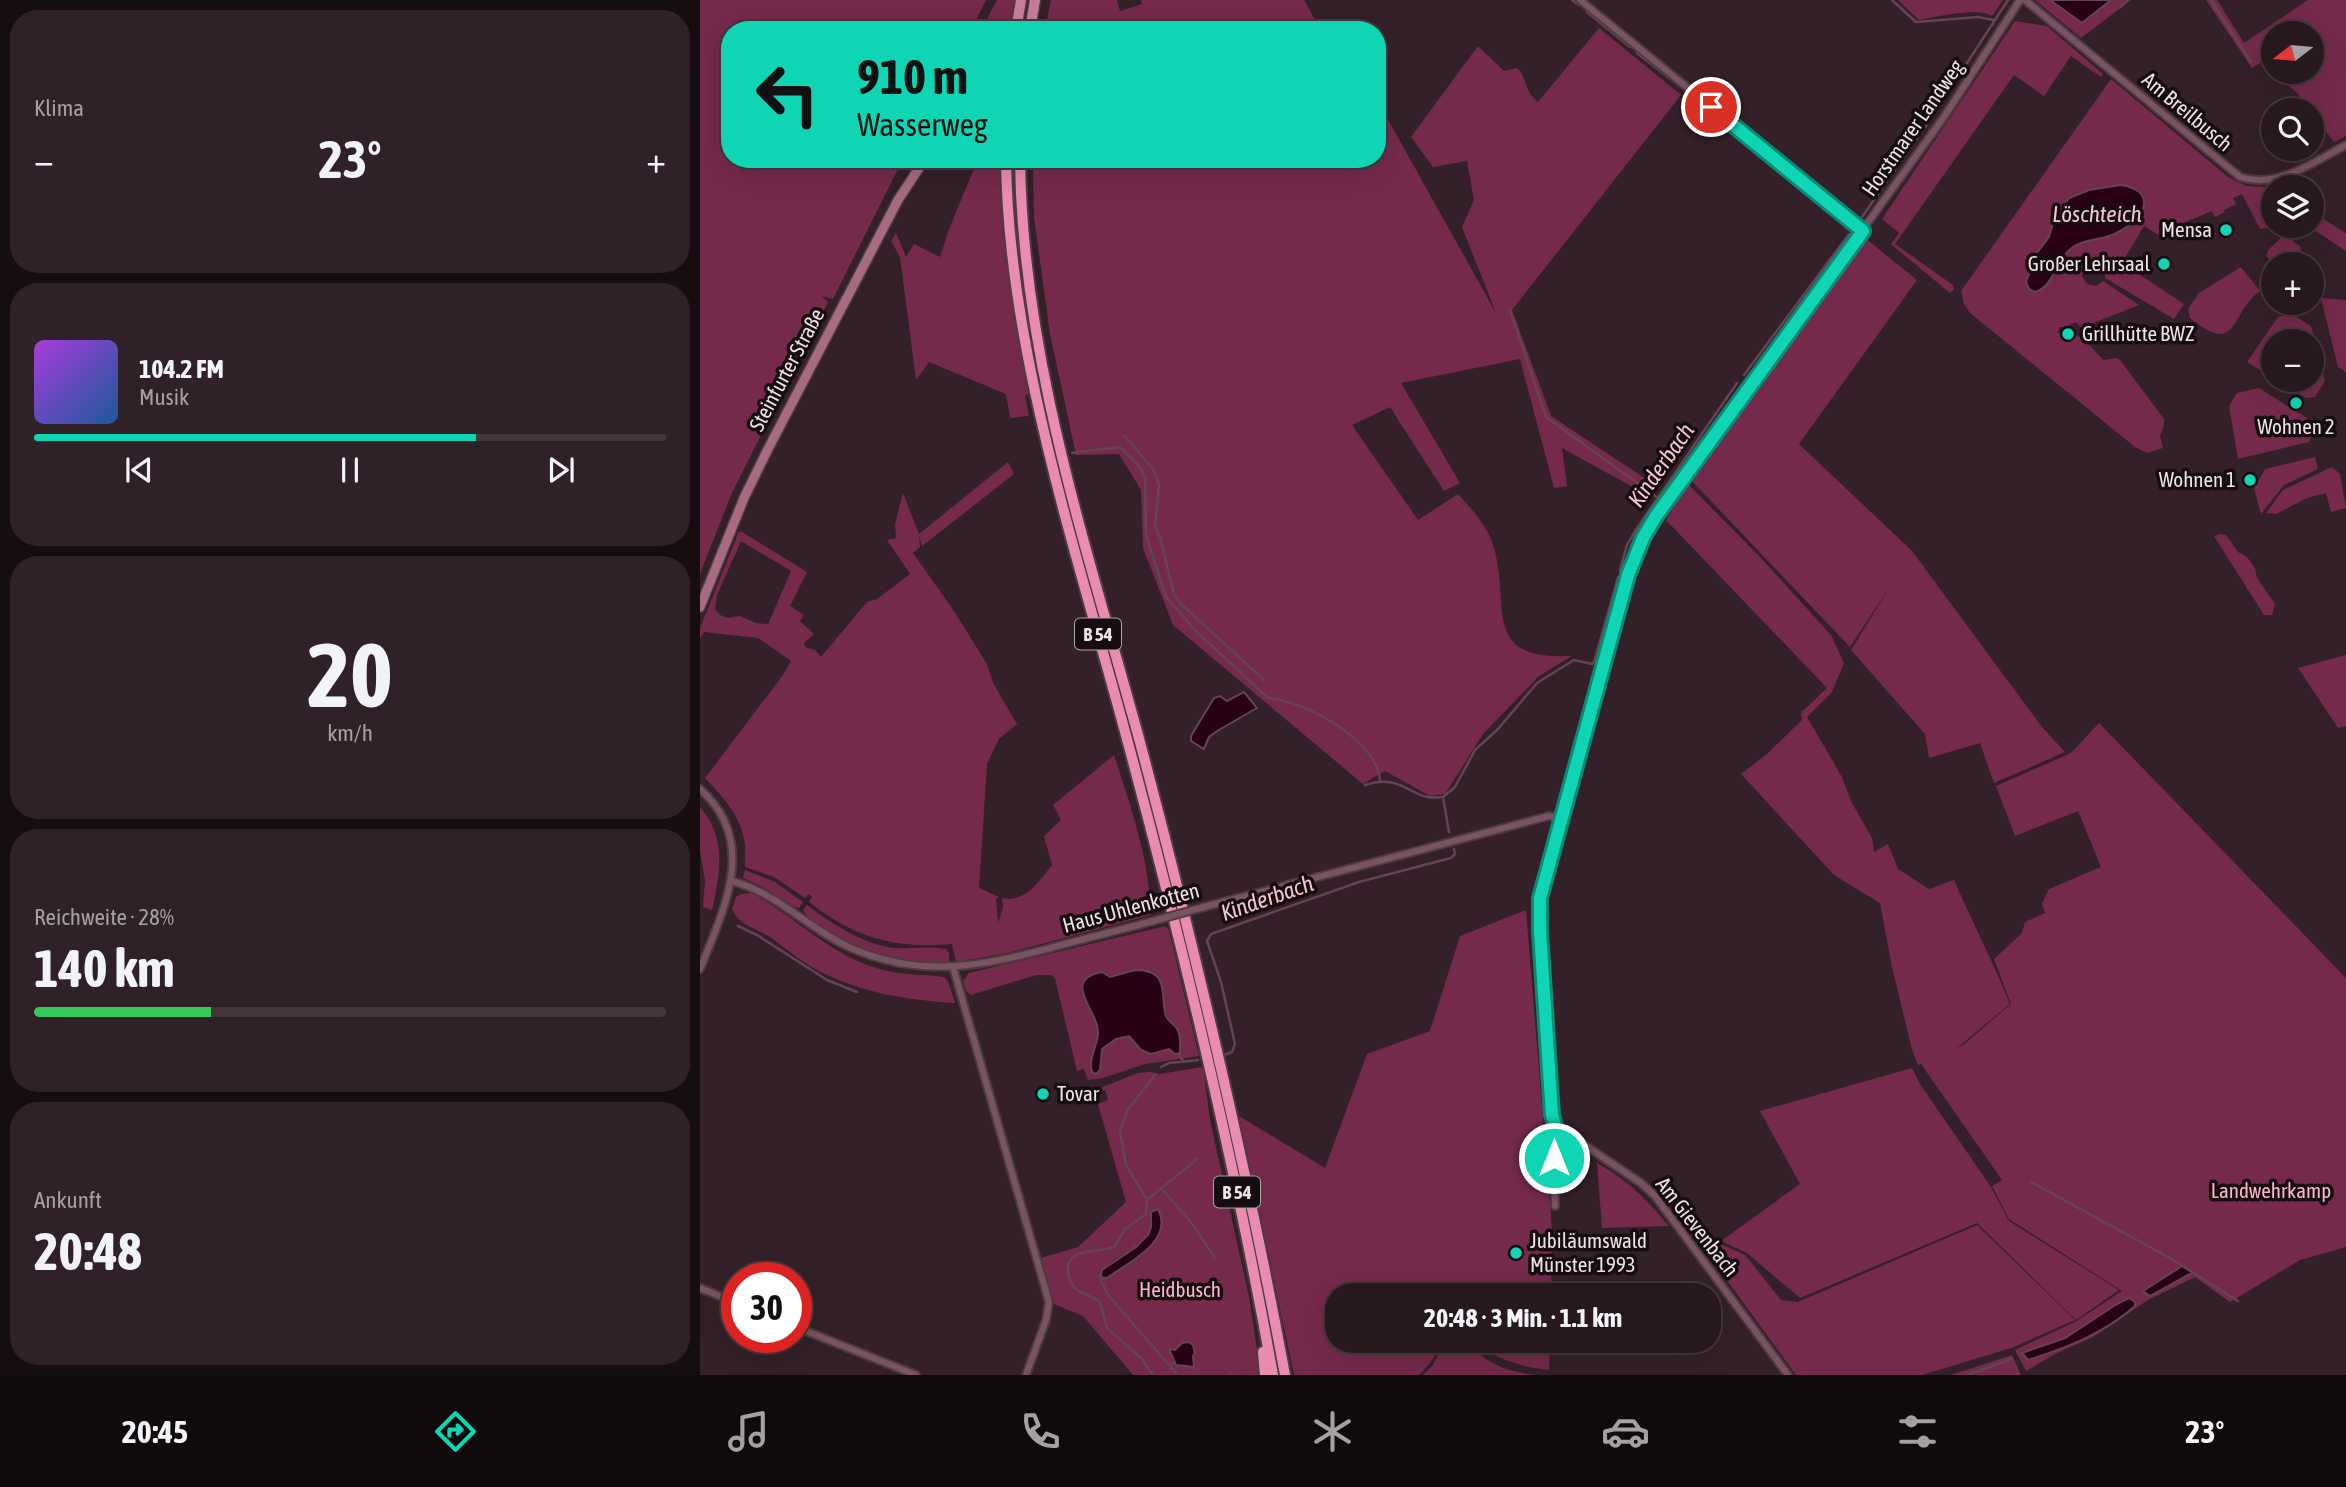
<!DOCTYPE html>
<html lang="de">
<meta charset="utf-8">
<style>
:root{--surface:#27181e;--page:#2f2127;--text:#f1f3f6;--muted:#a4a0a4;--line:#43373c;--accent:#10d5b4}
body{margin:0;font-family:"Asap Condensed",sans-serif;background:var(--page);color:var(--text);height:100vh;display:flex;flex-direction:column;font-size:26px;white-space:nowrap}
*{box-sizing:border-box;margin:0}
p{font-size:23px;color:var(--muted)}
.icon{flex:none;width:38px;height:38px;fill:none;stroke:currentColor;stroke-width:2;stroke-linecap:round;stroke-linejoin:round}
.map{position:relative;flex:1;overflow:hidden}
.panel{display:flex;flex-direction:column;gap:10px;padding:10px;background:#150d10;width:700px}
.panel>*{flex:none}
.top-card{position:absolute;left:21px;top:21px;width:665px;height:147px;border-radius:28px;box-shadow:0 7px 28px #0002,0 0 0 2px var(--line);background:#10d5b4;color:#111;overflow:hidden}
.needle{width:46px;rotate:254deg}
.fabs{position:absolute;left:1561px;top:21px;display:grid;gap:14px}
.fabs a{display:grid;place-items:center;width:63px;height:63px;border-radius:50%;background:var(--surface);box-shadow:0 7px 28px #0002,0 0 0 2px var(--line);font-size:35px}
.speed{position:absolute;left:21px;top:1262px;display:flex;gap:14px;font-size:35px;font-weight:700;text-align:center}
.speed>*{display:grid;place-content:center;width:91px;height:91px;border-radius:50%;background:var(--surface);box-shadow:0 7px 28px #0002,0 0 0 2px var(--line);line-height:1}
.speed .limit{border:10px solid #d22;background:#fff;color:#111}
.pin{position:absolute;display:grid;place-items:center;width:60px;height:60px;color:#fff;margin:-30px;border:4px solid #fff;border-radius:50%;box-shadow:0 2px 7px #0007}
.me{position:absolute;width:77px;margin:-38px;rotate:0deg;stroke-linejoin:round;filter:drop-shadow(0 0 5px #0008)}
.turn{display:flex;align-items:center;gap:24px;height:147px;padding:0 21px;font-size:32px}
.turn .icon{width:91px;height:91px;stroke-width:2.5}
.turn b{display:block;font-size:49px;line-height:60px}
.big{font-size:52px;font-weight:700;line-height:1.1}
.panel .widget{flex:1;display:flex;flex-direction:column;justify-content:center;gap:10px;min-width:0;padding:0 24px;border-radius:28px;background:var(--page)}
.panel .dial{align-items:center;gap:0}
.dial b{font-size:91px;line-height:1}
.song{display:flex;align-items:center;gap:21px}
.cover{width:84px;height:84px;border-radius:10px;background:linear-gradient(135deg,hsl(280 70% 55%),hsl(210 70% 35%))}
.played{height:7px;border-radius:4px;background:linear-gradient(90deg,var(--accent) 70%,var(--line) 70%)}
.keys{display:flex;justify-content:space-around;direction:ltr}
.heat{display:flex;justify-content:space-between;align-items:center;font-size:38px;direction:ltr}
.charge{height:10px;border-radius:5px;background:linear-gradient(90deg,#34c759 28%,var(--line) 0)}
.trip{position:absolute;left:625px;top:1283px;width:396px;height:70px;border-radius:28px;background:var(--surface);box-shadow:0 7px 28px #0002,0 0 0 2px var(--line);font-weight:700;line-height:70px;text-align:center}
.dock{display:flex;height:112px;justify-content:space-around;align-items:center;background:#100a0c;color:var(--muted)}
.dock .icon{width:49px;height:49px}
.dock .on{color:var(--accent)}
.dock b{font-size:32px;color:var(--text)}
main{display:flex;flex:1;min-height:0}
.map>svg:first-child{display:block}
.green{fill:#752a4b;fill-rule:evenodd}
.water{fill:#290114;stroke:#644453;stroke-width:2}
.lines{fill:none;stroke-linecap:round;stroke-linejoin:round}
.stream{stroke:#644453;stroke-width:2.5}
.street-casing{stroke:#4e3b43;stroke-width:10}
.secondary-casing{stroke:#4e3b43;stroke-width:12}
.primary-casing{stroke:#4e3b43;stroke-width:13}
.highway-casing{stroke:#4e3b43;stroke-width:14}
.street{stroke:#795360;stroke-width:6}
.secondary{stroke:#a66a81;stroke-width:9}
.primary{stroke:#c97c99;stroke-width:10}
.highway{stroke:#e98cb0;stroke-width:10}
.street-bridge-casing{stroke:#4e3b43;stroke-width:10;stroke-linecap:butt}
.street-bridge{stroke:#795360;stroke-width:6}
.route-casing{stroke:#0a8a75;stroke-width:18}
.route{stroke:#10d5b4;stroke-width:12}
.poi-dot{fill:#10d5b4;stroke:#160d10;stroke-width:2.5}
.labels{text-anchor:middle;stroke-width:7;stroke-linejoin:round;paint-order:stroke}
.shield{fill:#160d10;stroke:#aea2a6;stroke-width:2}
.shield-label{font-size:19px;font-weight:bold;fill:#efe2e6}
.street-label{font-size:21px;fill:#efe2e6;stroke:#160d10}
.poi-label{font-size:21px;fill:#efe2e6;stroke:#160d10;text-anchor:end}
.park-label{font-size:21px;fill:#fdb4ce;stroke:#160d10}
.water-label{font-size:23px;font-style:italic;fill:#f5c4d4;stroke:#160d10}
</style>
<main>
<section class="panel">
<div class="widget"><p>Klima</p>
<div class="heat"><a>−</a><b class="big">23°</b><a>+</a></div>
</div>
<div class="widget">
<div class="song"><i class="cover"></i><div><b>104.2 FM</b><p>Musik</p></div></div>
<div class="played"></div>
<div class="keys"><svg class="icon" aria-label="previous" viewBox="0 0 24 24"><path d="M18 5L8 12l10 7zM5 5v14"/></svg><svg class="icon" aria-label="pause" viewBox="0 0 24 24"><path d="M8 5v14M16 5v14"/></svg><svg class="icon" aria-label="next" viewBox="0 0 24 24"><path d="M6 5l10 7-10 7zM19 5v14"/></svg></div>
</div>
<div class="widget dial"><b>20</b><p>km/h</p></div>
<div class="widget"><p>Reichweite · 28%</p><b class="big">140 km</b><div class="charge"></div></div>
<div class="widget"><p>Ankunft</p><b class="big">20:48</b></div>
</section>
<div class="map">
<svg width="1646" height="1375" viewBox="0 0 1646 1375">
<rect width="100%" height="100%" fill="#342028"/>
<path class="green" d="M0,0h286l-15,30h-241v129h173l-70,140 -11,-3 6,6 -97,193 -31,79z
M297,0h18l-6,30h-28z
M351,0h66l3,11 22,-7 -1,-4h163l17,30h-276z
M1198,0h105l-11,16c-15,-9 -55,1 -73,4z
M1335,0h15l31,23 30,-23h20l-50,38z
M1506,0h11l27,43 64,-43h38v136l-12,6 -37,-49 -23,-21h38v-39h-39v38l-10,-10 -11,7z
M1315,21l32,5 56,48 -2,3 -30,-21 -27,40 -30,-21 -119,169 58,41 1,5 -4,3 -59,-49 8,-11 -17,-14z
M899,28l82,67 -169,215 39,106 98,65 -9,10 -78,-43 5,38 -13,2 -34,-129 -119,24 59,100 -16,8 -54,-84 -38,18 66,95 40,-26c15,17 30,32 36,54 17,59 -14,113 78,108l-33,20 -56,58 -38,60 -15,2 -45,-25 -22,13 -190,-159 -30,-77 -2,-58 -22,-36 -43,1 -26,-121 -16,-117 -1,-58h344v-59l119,213 -34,-86 12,-27 -7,-39 -34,6 -22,-30 67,-91 26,25 13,-3c13,13 4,19 21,34z
M1411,79l117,98 18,9 22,1 -2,12c10,8 7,19 2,29l-8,1 -18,-35 -9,4 3,6 -12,6 1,2 -10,5 -3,-6 -36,15 -9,14 -23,-14 -21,35 9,5 -1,3 53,35 -10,15 -69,-41v-7l-5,-7 -9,-1 -7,4 -2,9 5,8 9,2 7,-5 36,24 -58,23 -5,-6 -10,5h-6l-2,5 6,5 3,-1 2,5 3,-1 -1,-6c17,3 21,16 33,26l13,-2 3,2 44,59v7l-4,10 3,12 -16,5 -12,-6 -165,-134 -6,-9 -3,-13z
M278,159h23l6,95 25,139 -7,2 4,21 -19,2 -4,-24 -77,-32 -13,18 -16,-123 -9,-16 5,-8 10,24 8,-13 26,13 9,-28z
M1612,212l34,21v18l-38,-25h4z
M1579,230l14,2 2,3 -2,7 7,4 4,18h-28l-10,-8 2,-6 14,-13 -7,-6z
M1165,238l52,42 -118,164 113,107 130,176 23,25 -71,31 -14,-40 -51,15 -4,-24 -74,-84 38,-62 -39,59 -161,-169z
M1541,267l19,24c-31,22 -21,67 -70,27l-2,-9 11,-16z
M1621,298l25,2v72l-8,-5z
M1592,314l19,12 14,55 -10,16 -9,1 -30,-18h36v-39h-39v37l-26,-16 31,-45z
M1559,388l48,30 5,17 -3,7 -71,17 -9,-53 8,-13z
M1615,457l3,12 -34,16 -23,29 -7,-26 11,-19z
M308,462l6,12 -92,72 -3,-11 1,12 -7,6 41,58 33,53 6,19 24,41 -18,15 -12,25 -8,124 20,9 -3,2 2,24 5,-16 -1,-9c24,5 37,-17 50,-33l-8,-29 17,-16 -8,-15 61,-50c17,51 36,108 37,160l-143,38 -52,9 -4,-18c-58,5 -97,-6 -143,-42l3,-5 -3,-3 -4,4 -31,-21 -29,-10c0,-9 1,-19 -1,-28 -4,-24 -23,-44 -39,-61l78,-103 8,-14 -33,-23 -54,-6 -4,7v-11l36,-89 2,-7h4l65,40 -17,34 14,9 -4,6 14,13 -10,9 1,4 10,3 6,7 46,-55 10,-3 33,-25 -23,-34 9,-2 -1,-14 8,-31 16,41zM41,541l50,30 -23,53 -12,-1 -16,-7 -12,2 -8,-3 -5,-6 2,-14z
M1632,467l8,7 6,34 -15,4 -5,-19 -19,5 -31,16 -10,-1 17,-23z
M987,483l73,74 71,78 13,28 -12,29 -25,25 35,60 10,26 20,35 2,14 14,-8 10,25 31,20 25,-9c18,42 39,81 56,124l-53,44 6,-3 48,-41 -17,-45 28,-26 3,-11 20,-9 -3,-10 7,-14 52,-22 -23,-56 -63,25 -19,-50 75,-33 28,-30 247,255v269l-46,13 -70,42 -35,-25 -47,23 -55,37 -38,17 -29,17 -11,-21 60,-28 47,-31 -113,-72 -17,-33 10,-6 -81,-116 -3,1 -6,-15 -20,-83 -12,-64 -46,-28 -93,-101 26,-20 35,-34 -1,-7 26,-25 -161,-168zM1429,1298l-2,16 -35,21 -32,15 -38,3 43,-15 52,-34z
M1520,534l6,1 12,17 9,5 8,11 2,10 18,26 -3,11h-8l-50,-79z
M1646,655v71l-8,2 -40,-60z
M0,807c27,30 20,67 12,103l-9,-3 2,-27 -5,-29z
M45,870l30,12 28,20 -4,6 -5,-1 -31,-20 -20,-9z
M52,893c42,23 75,59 121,74 24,8 47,7 71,10l4,4 7,22c-48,-3 -93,-10 -136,-32 -18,-9 -33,-23 -49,-34 -14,-9 -32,-12 -38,-28l4,-12 5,-3z
M107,905c23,18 59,41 89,43 17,1 34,-2 50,1l3,4v9c-31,10 -131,-22 -146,-52z
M826,910l26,319 -1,66h-214v45l107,1 -14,22 -11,12h-125l-55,-259 86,52 42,-114 63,-23 30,-95z
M466,926l3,5 30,125 -54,8 -42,14 -15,2 -4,-11 -7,2 -22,-93 -4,-3h-15l-65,20 -5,-4 -3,-10 6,-8zM405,975l11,1 49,28v12l14,16 1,21 -84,-31c-4,-14 -13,-21 -14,-35z
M503,1067l7,53 39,177 12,78h-128l-50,-59 -29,-12 -13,-46 37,-11 48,-45 -28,-98 10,-4 -3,-10 -12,3 2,-3 43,-17 13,-1 9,2zM455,1210l7,8c-3,32 -33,43 -55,60l-7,-1c8,-26 58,-26 50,-62z
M1212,1068l8,16 71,103 18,34 110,69 -43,30 -99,-97 -177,75 -53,-45 -26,-12 79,-57 -40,-73z
M897,1163c31,17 50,37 72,63l-67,2z
M1277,1225l98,95 -64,28 -89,27h-126l-89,-122 -21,-25 59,27 36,45 17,2z
M746,1341c25,-1 26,10 45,21 14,8 29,11 45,13h-113l9,-9z
M771,1341h79l-1,29c-29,-3 -54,-12 -78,-29z
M1312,1355l9,20h-70z"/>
<path class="water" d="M1350,0h61l-29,23z
M1421,185c7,1 15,3 20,9 13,17 -18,38 -32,42 -12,4 -26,4 -36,11 -17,11 -18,39 -38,45l-6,-3 -3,-7 7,-18v-6l16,-21 5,-17 15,-22 20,-8z
M544,692l13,16 -40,23 -8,6 -5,12 -13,-8v-5l23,-38 6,-2 7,5z
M435,970c34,0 26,22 30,43 1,9 10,10 13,18 3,6 2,15 2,22l-5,1 -6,-5 -18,5 -10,-4 -12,-14 -13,3 -14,10 -2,21 -4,4 -4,-2c-4,-13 5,-25 6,-38 2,-22 -39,-54 4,-62l8,5z
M458,1209c17,33 -31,54 -51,69l-7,-1 2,-7 34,-23 12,-12 3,-8v-15z
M1482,1266l11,6 -43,24 -7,-5z
M1429,1298l6,4v4c-30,27 -69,42 -107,54l-6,-7 43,-15 52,-34z
M489,1342l4,3 2,8 -2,3 1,11 -18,-2 -7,-16 6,1 7,-7z"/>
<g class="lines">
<path class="stream" d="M872,0l7,5
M1192,0l24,22 62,-5 16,3
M1511,0l40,62
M1420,7l8,-7
M887,12l43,35
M937,53l32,25
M1237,109l71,-109
M1162,217l72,-103
M810,310l36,107 112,81
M1044,375l105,-141
M425,436l28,33 6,16 -4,41 5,11 14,57 6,9 84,77
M372,453l48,-6 21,21 4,11 1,56 20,62 32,36 70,65c37,3 109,42 112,82
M920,570l7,-25 10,-17 100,-145
M665,785c40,-13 45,17 76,12
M749,832l-6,-35 12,-10 20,-37 23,-21 39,-46 37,-23 18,4 2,-2 24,-85
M38,926l19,9 70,45 30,12
M478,1054l6,8
M524,1055l8,-3 3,-8 -14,-62 -14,-41 4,-7 148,-52 92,-24 4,-4 -1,-5
M461,1067l8,-4 29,-3
M1331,1182l139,76 68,43
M461,1188l30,34 24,36
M448,1199l49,-40
M401,1274l-1,5 8,16 61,70 5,-2
M471,1367l7,8
M453,1375l-11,-16 -35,-31 -7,-26c-7,-6 -17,-7 -24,-13 -5,-5 -9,-13 -8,-20 0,-22 32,-16 46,-22l11,-18 21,-15 1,-14 -21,-35 -6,-34 7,-20 28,-36
M531,1375l1,-1
M1267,1375l45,-16"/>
<g class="street-casing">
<path id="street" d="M880,0l283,231
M1325,0l215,177c38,12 73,-15 106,-32
M0,789c59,52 24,120 0,180
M31,881c46,11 77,48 120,67 71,31 132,18 203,-1 33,-9 66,-17 99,-26
M504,907l345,-91 12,2
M253,967l96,335 -3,18 -20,55
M855,1125l86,58 14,13 133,179
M855,1206l-2,-72 2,-9 -3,-10 -12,-183v-34l95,-341 21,-41 288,-399 76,-117
M0,1288l37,15
M96,1327l120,48"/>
</g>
<g class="secondary-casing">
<path id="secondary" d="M0,607l44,-109 23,-47 131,-251 27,-41"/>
</g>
<g class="primary-casing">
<path id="primary" d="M316,30l5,-30
M330,30l5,-30"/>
</g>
<g class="highway-casing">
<path id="highway" d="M306,159c2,188 69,388 118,569 58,214 110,429 149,647
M320,159c2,201 69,395 121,587 55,208 105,417 144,629
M563,1352l2,23"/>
</g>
<use href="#street" class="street"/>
<use href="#secondary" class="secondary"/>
<use href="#primary" class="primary"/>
<use href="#highway" class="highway"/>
<g class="street-bridge-casing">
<path id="street-bridge" d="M453,921l51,-14"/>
</g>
<use href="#street-bridge" class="street-bridge"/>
</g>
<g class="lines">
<g class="route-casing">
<path id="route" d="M854,1158l1,-33 -3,-10 -12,-183v-34l88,-323 15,-37 13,-22 207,-285 -152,-124"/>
</g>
<use href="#route" class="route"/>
</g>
<g class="poi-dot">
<circle cx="1526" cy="230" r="7"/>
<circle cx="1464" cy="264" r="7"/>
<circle cx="1368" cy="334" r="7"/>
<circle cx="1596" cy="403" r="7"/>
<circle cx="1550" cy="480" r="7"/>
<circle cx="343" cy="1094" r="7"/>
<circle cx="816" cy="1253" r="7"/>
</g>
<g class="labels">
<g class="shield">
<rect x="375" y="618.5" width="46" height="31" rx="5"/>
<rect x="514" y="1176.5" width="46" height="31" rx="5"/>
</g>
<g class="shield-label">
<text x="398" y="641">B 54</text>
<text x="537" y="1199">B 54</text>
</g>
<g class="street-label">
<text transform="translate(1487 112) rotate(40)" y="7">Am Breilbusch</text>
<text transform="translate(1213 128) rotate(-55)" y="7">Horstmarer Landweg</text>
<text transform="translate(87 370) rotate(-62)" y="7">Steinfurter Straße</text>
<text transform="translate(431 908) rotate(-15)" y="7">Haus Uhlenkotten</text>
<text transform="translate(997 1227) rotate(52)" y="7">Am Gievenbach</text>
</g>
<g class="poi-label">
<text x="1512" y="237">Mensa</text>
<text x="1450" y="271">Großer Lehrsaal</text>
<text x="1382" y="341" text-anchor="start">Grillhütte BWZ</text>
<text x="1596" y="434" text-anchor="middle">Wohnen 2</text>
<text x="1536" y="487">Wohnen 1</text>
<text x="357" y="1101" text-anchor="start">Tovar</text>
<text x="830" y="1248" text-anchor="start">Jubiläumswald<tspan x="830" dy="24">Münster 1993</tspan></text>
</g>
<g class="park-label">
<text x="1571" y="1198">Landwehrkamp</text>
<text x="480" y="1297">Heidbusch</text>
</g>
<g class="water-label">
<text x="1397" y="222">Löschteich</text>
<text transform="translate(961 465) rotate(-55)" y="8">Kinderbach</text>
<text transform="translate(567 898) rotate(-19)" y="8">Kinderbach</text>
</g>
</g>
</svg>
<div class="fabs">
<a><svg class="needle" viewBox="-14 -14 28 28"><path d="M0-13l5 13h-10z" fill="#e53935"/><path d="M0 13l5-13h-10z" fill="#a4a0a4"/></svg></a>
<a><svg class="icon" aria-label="search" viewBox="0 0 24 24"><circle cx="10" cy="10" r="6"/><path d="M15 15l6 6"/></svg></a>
<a><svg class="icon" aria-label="layers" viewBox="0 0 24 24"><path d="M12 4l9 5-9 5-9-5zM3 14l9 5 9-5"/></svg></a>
<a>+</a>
<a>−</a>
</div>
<div class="speed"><div class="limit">30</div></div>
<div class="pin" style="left:1011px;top:107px;background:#d93025"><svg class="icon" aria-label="arrive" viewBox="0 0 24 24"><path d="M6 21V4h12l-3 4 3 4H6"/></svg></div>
<svg class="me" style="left:854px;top:1158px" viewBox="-20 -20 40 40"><circle r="17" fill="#10d5b4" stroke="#fff" stroke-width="3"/><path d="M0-11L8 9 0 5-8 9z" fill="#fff"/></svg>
<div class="trip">20:48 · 3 Min. · 1.1 km</div>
<div class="top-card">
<div class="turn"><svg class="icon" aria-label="left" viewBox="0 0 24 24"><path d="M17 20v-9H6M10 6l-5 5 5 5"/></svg><div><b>910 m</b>Wasserweg</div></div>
</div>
</div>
</main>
<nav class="dock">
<b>20:45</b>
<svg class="icon on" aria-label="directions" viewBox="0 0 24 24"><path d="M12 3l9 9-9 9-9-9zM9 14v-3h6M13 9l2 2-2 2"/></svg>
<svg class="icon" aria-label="music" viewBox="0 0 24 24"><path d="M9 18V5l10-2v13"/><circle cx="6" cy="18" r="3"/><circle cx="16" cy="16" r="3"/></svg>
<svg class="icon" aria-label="phone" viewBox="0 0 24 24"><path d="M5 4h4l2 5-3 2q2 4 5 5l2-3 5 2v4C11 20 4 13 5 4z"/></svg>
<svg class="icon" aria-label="climate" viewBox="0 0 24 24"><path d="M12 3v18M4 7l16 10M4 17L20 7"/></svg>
<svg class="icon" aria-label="car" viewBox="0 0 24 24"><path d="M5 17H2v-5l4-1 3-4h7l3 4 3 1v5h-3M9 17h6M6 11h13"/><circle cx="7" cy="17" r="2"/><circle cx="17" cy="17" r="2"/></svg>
<svg class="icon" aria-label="filters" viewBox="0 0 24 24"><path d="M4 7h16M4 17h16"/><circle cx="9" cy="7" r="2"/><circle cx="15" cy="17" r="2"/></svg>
<b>23°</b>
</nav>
